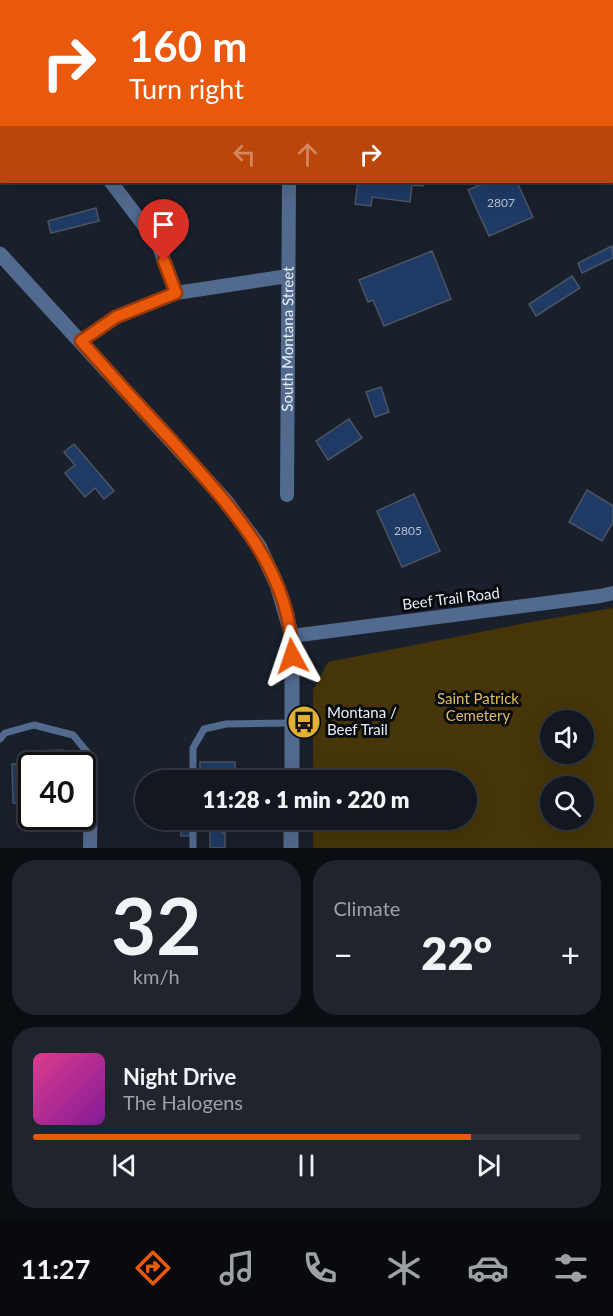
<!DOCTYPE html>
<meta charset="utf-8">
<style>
:root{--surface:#131820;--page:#20252d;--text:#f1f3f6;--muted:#9da0a5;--line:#32373e;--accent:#ea580c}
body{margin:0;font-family:Lato,sans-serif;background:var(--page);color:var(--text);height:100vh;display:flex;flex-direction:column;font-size:22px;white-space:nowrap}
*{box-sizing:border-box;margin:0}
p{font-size:20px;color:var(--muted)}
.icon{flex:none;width:33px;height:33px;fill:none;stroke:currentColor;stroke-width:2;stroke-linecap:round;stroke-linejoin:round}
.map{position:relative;height:848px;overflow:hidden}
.drawer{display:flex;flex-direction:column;gap:12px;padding:12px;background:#0a0d12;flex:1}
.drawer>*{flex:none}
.top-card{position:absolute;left:0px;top:0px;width:614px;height:183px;box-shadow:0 6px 24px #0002,0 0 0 2px var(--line);background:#ea580c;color:#fff;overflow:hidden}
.buttons{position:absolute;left:540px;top:710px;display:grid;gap:12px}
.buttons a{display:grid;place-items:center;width:54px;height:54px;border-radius:50%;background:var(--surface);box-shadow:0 6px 24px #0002,0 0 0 2px var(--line);font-size:30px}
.speed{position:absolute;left:18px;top:752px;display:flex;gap:12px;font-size:30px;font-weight:700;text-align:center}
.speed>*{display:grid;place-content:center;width:78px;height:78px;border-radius:50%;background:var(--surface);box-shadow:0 6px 24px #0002,0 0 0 2px var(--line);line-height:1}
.speed .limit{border:3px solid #111;border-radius:9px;background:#fff;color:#111}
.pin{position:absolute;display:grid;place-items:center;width:51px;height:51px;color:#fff;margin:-62px -26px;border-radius:50% 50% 50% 0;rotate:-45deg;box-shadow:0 0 6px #0007}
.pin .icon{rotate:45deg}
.me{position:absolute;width:66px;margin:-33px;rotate:355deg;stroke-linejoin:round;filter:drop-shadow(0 0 4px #0008)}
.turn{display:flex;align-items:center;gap:21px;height:126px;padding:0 30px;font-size:27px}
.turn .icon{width:78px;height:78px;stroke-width:2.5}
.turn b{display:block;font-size:42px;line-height:51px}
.lanes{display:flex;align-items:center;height:57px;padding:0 30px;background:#0003;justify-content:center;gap:30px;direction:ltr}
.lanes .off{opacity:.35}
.big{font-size:45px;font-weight:800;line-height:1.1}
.drawer .card{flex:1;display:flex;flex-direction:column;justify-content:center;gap:9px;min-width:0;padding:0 21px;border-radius:24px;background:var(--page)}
.drawer .dial{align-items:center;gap:0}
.dial b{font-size:78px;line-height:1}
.song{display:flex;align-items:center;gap:18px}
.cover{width:72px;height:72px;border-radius:9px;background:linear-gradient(135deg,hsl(330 70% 55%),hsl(290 70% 35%))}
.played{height:6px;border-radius:3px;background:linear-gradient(90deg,var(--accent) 80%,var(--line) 80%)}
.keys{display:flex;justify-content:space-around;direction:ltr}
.heat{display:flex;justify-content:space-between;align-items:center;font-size:33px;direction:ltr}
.drawer .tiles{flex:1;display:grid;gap:12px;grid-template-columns:1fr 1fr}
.card:last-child{grid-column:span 2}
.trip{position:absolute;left:135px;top:770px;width:342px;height:60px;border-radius:30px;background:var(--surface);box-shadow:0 6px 24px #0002,0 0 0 2px var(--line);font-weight:800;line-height:60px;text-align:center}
.menu{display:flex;height:96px;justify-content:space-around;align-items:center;background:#080a0d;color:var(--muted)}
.menu .icon{width:42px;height:42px}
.menu .selected{color:var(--accent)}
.menu b{font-size:27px;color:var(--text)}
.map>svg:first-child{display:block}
.green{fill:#463508;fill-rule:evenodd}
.building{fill:#1e3a65;stroke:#4c5461;stroke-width:1.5}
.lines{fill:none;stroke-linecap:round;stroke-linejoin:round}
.service{stroke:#526a8e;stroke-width:7}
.minor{stroke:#526a8e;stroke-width:14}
.tertiary{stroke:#526a8e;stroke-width:15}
.route-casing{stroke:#983908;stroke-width:15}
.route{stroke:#ea580c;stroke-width:10}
.labels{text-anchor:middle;stroke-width:6;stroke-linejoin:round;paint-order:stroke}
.number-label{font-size:12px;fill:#b7c2d2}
.street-label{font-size:15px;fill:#eaeff6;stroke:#070a0e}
.park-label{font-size:15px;fill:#dfbb65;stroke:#070a0e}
.poi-label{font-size:15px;fill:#eaeff6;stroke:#070a0e;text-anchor:start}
</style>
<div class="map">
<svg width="613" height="848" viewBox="0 0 613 848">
<rect width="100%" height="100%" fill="#19202b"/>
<path class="green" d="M613,608v240h-300v-29h153v-39h-153v-90l15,-28 208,-41zM550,720h34v33h-34zM550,786h34v33h-34z"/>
<path class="building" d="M358,182h65v4l-11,-1 -2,17 -38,-5 -1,9 -16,-2z
M487,182h30l16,35 -44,19 -21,-46z
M96,208l3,13 -48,12 -3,-12z
M612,246l1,12 -31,15 -4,-10z
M432,251l19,48 -67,27 -11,-26 -5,2 -9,-22z
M572,276l8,12 -44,28 -7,-12z
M381,387l8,25 -14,5 -9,-25z
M349,419l13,19 -34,22 -12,-19z
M74,444l40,47 -10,8 -9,-11 -10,9 -20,-24 10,-8 -11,-13z
M587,490l26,16v16l-11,19 -33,-19z
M414,494l26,57 -38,16 -25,-56z
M63,750v15h-31v38h-19l-1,-39 24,-1v-12z
M200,762h35v18h-35z
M40,816h21v11h-21z
M181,819h8l1,17h-9z
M210,830h12v3h3v15h-15z"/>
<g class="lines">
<path class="service" d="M0,739l5,-6 29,-8 39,10 15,18 3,25
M193,780v-32l11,-19 22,-5 66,-1
M193,848v-29"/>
<g class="minor">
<path d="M130,2l2,-2"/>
<path d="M290,2v-2"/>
<path d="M111,182l47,62 18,49"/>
<path d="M81,341l35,-24 60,-24 112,-17"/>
<path id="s1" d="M287,495l2,-313"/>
<path d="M292,636l308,-40 13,-3"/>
<path d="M90,848l1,-70"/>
</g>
<path class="tertiary" d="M0,254l225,246 34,46 18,39 15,51v144
M291,848v-29"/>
</g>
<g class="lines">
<g class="route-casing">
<path id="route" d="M164,261l12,32 -60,24 -35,24c30,34 61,68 92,101 54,61 119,127 119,214"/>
</g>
<use href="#route" class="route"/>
</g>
<defs>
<g id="bus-disc" transform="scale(1.725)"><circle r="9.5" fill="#dfb034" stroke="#070a0e"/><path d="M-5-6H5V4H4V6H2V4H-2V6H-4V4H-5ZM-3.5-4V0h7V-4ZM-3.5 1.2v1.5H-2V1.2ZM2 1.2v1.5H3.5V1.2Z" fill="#111"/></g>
</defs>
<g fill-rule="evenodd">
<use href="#bus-disc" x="304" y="722"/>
</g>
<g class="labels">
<g class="number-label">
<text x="501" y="207">2807</text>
<text x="408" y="535">2805</text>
</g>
<g class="street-label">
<text dy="5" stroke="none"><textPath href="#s1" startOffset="156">South Montana Street</textPath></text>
<text transform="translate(451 599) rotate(-7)" y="5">Beef Trail Road</text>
</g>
<g class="park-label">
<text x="478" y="704">Saint Patrick<tspan x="478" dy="17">Cemetery</tspan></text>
</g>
<g class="poi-label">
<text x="327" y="718">Montana /<tspan x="327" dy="17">Beef Trail</tspan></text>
</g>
</g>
</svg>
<div class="buttons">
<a><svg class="icon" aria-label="sound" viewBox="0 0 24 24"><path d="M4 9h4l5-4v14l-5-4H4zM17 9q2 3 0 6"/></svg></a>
<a><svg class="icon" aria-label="search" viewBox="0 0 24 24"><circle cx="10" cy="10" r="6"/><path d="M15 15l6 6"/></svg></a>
</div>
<div class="speed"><div class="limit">40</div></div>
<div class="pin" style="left:164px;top:261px;background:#d93025"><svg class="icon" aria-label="arrive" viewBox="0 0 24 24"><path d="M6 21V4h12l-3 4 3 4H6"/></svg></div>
<svg class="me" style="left:292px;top:656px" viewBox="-20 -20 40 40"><path d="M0-17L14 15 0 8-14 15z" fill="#ea580c" stroke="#fff" stroke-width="4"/></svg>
<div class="trip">11:28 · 1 min · 220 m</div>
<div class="top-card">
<div class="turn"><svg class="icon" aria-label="right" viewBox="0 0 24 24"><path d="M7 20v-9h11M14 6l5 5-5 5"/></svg><div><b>160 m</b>Turn right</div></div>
<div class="lanes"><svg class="icon off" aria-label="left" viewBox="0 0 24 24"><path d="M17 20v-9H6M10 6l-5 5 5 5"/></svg><svg class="icon off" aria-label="ahead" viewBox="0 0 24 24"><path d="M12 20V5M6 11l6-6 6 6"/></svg><svg class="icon" aria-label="right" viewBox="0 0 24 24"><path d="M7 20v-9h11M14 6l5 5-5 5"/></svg></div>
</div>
</div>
<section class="drawer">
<div class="tiles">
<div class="card dial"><b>32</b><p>km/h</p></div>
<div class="card"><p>Climate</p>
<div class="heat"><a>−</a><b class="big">22°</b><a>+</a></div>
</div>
<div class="card">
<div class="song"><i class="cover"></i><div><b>Night Drive</b><p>The Halogens</p></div></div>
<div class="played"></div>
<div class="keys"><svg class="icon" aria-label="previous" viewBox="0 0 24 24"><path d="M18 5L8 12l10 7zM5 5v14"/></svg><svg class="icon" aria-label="pause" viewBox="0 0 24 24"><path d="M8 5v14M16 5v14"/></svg><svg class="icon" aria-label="next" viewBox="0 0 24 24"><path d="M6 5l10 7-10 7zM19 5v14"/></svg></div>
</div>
</div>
</section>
<nav class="menu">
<b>11:27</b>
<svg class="icon selected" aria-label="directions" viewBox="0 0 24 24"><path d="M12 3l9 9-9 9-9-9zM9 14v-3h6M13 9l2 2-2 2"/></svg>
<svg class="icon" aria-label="music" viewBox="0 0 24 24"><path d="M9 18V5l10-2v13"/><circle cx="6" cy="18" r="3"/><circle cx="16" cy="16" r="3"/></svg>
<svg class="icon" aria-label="phone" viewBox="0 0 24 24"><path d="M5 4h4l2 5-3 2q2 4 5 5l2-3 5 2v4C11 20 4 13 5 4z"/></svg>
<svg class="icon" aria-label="climate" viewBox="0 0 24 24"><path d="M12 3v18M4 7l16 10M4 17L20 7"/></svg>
<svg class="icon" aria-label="car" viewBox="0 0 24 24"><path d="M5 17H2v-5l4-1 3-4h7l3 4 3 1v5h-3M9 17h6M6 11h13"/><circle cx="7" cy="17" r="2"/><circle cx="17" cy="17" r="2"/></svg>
<svg class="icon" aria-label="filters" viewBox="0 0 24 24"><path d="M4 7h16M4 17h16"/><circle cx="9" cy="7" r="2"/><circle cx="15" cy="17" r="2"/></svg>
</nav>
